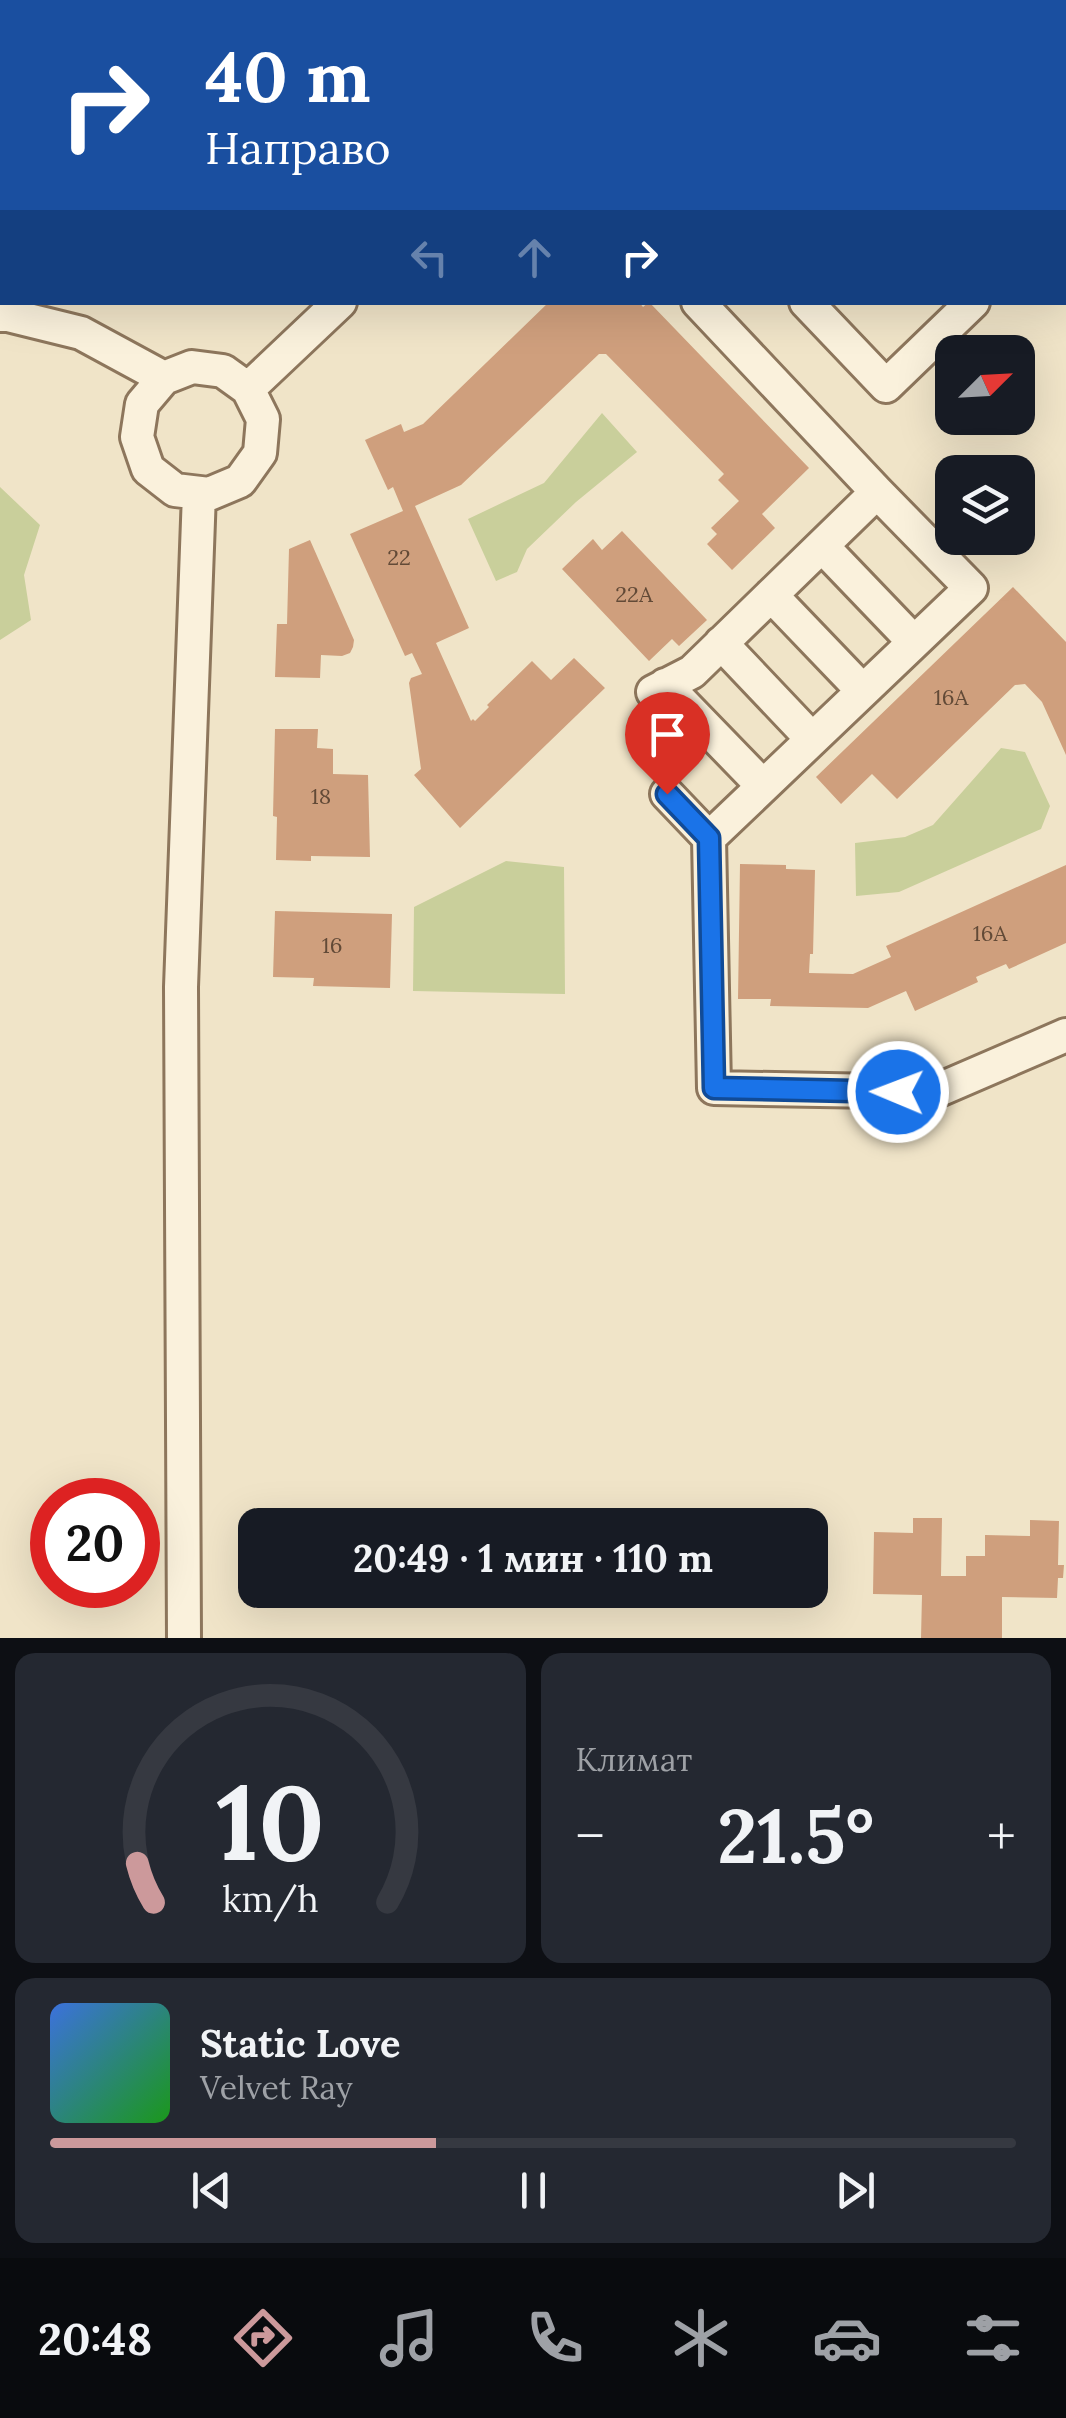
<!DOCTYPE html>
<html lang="ru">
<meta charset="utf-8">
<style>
:root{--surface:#171b24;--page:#242831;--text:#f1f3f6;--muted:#9ea1a6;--line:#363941;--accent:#cc999b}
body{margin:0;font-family:Lora,serif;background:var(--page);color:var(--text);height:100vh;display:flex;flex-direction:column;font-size:38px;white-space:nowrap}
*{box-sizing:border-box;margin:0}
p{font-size:32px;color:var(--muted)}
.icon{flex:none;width:55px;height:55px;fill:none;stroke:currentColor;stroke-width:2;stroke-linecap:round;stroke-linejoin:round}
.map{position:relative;height:1638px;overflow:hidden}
.side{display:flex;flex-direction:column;gap:15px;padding:15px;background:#0d0f14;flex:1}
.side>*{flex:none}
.guide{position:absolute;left:0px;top:0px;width:1068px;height:305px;box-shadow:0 10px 40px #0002;background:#1a4fa0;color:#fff;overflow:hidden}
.needle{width:65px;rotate:66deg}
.tools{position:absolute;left:935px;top:335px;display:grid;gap:20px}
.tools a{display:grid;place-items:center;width:100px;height:100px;border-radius:20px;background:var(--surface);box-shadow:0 10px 40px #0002;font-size:50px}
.speed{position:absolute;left:30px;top:1478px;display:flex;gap:20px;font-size:50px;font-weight:700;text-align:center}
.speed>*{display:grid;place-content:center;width:130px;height:130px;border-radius:50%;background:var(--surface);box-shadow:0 10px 40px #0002;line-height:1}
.speed .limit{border:15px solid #d22;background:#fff;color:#111}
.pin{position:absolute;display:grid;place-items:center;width:85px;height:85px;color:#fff;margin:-102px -42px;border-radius:50% 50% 50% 0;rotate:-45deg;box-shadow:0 0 10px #0007}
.pin .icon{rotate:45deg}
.me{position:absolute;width:110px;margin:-55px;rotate:271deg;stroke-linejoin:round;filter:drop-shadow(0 0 8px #0008)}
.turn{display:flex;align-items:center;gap:35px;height:210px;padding:0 40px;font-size:45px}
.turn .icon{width:130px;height:130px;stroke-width:2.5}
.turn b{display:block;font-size:70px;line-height:85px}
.lanes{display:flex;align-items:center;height:95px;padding:0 40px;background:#0003;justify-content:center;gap:50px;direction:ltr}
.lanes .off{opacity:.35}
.big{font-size:75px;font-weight:700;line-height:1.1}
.side .widget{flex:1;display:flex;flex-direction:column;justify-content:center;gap:15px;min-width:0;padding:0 35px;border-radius:20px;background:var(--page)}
.side .dial{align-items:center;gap:0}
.dial svg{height:260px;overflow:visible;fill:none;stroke:var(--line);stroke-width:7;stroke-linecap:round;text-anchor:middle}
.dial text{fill:var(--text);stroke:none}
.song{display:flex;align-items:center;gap:30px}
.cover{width:120px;height:120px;border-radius:15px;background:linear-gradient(135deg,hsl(220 70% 55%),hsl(120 70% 35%))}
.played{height:10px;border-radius:5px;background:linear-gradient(90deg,var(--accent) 40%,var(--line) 40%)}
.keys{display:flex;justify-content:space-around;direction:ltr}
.heat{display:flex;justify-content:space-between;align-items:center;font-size:55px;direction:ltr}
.side .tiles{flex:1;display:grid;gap:15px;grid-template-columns:1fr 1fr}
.widget:last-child{grid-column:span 2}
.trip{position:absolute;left:238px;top:1508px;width:590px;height:100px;border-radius:20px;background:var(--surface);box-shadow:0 10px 40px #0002;font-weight:700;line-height:100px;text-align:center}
.tabs{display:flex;height:160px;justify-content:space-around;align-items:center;background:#090b0e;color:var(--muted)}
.tabs .icon{width:70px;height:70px}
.tabs .selected{color:var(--accent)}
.tabs b{font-size:45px;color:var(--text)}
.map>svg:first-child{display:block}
.green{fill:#c9cf9b}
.building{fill:#cf9f7d}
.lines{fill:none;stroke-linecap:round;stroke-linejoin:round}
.minor-casing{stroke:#8d765c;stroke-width:38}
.minor{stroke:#faf1dc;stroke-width:32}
.route-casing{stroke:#114b97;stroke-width:25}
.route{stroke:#1a73e8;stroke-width:18}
.labels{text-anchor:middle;stroke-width:10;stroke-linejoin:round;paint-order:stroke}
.number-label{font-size:22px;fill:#624a37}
</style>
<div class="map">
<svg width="1066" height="1638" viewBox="0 0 1066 1638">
<rect width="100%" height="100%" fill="#f0e4c8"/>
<path class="green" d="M602,413l35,39 -61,50 -49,47 -10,23 -21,9 -28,-62 76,-36z
M0,487l40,38 -16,50 7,45 -31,20z
M1001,748l24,4 25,54 -9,23 -142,63 -43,4 -1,-53 50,-6 28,-12z
M506,861l58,6 1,127 -152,-3 1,-84z"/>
<path class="building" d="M549,302h90l4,5 6,-5 160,166 -47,46 13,14 -43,42 -25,-26 10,-10 -6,-6 28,-27 -21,-21 6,-6 -118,-120h-7l-138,131 -46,21 54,122 -33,15 35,78 2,-2 2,2 14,-14 -2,-2 45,-44 19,19 23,-22 31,30 -145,140 -46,-53 7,-6 -12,-86 2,-5 11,-4 -10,-21 -7,3 -55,-122 53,-23 -10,-24 -5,3 -23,-50 36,-16 3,8 19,-8z
M622,531l85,89 -28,26 -7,-7 -23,22 -87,-92 31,-30 9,11z
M310,540l44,100 -1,7 -3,6 -8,3 -21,-1 -1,23 -45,-1 2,-53h10l2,-75z
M1013,587l53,55v113l-24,-53 -17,-18 -10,1 -118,114 -25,-25 -31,30 -25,-27z
M275,729h43l-1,19 16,1v25l35,1 2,82 -59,-1v5l-35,-1 1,-43 -4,-1z
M740,864l46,1v4l29,1 -2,84h-3l-1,19 44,1 38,-17 -5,-11 180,-81v78l-57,26 -3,-5 -30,13 2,5 -63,29 -9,-20 -38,17 -98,-2 1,-7h-33z
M275,911l117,3 -2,74 -77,-2 1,-8 -41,-1z
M913,1518h29l-1,58h25v-20h19v-21l45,1v-16l29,1 -1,44h6l-1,13h-5l-1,20 -55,-1v41h-81l1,-43 -49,-1 1,-62 39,1z"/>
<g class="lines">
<g class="minor-casing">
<path id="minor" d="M648,2l2,-2
M1065,215l1,-1
M806,302l80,84 87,-84
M0,315h8l73,18 83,45 28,-11 31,4 25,18 15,30 -3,34 -20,28 -31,13 -34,-4 -27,-21 -11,-32 5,-33 22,-26
M248,389l92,-87
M822,546l92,96
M771,595l92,96
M721,643l91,96
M665,685l98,101
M653,692l39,-20 185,-180 -179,-190
M667,794l42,44 262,-250 -94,-96
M709,838l5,250 220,4 132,-57
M184,1638l-3,-651 18,-494"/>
</g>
<use href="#minor" class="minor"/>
</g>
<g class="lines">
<g class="route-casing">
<path id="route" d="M667,794l42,44 5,250 184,4"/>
</g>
<use href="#route" class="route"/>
</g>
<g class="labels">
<g class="number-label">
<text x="399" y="565">22</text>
<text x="634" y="602">22А</text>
<text x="951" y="705">16А</text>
<text x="321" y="804">18</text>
<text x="990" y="941">16А</text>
<text x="332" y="953">16</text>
</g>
</g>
</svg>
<div class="tools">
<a><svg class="needle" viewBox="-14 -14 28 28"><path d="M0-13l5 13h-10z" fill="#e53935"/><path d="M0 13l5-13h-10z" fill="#9ea1a6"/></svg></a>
<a><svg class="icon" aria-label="layers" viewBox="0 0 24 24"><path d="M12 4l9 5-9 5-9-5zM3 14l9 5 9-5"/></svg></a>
</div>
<div class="speed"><div class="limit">20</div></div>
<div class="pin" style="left:667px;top:794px;background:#d93025"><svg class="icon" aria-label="arrive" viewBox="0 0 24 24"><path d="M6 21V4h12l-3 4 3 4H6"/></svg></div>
<svg class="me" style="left:898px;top:1092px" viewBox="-20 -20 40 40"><circle r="17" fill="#1a73e8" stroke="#fff" stroke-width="3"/><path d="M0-11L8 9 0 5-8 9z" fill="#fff"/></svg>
<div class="trip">20:49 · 1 мин · 110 m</div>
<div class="guide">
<div class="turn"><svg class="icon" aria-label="right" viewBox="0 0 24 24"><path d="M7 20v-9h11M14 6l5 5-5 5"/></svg><div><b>40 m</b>Направо</div></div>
<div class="lanes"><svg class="icon off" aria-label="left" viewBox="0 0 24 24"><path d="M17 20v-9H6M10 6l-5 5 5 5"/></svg><svg class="icon off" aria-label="ahead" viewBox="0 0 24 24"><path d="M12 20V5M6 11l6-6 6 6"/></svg><svg class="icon" aria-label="right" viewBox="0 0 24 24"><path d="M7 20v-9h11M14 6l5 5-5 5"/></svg></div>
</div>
</div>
<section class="side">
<div class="tiles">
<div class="widget dial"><svg viewBox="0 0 100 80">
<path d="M14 69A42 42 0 1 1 86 69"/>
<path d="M14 69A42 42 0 0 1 9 57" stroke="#cc999b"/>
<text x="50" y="56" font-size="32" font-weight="700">10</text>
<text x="50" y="72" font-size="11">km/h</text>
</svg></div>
<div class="widget"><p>Климат</p>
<div class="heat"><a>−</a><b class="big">21.5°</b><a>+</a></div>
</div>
<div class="widget">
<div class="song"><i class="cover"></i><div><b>Static Love</b><p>Velvet Ray</p></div></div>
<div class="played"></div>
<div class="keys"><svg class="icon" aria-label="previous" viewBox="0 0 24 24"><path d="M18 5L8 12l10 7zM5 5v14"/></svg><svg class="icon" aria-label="pause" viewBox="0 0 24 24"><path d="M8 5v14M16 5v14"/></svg><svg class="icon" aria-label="next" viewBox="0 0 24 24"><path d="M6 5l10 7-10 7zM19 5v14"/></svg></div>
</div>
</div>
</section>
<nav class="tabs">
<b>20:48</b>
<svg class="icon selected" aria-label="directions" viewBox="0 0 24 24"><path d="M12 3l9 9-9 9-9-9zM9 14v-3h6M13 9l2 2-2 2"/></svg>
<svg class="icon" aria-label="music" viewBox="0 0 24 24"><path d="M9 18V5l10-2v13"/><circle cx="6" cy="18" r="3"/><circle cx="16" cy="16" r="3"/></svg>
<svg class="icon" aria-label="phone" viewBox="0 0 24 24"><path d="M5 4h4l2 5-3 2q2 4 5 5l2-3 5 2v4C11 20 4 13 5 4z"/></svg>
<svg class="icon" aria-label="climate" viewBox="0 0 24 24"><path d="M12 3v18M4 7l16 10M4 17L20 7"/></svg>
<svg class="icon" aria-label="car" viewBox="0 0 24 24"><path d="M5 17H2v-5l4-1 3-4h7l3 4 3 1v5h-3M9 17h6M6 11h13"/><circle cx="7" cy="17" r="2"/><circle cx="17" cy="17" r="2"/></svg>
<svg class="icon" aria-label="filters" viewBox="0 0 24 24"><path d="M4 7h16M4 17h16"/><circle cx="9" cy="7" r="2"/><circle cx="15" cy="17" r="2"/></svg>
</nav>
